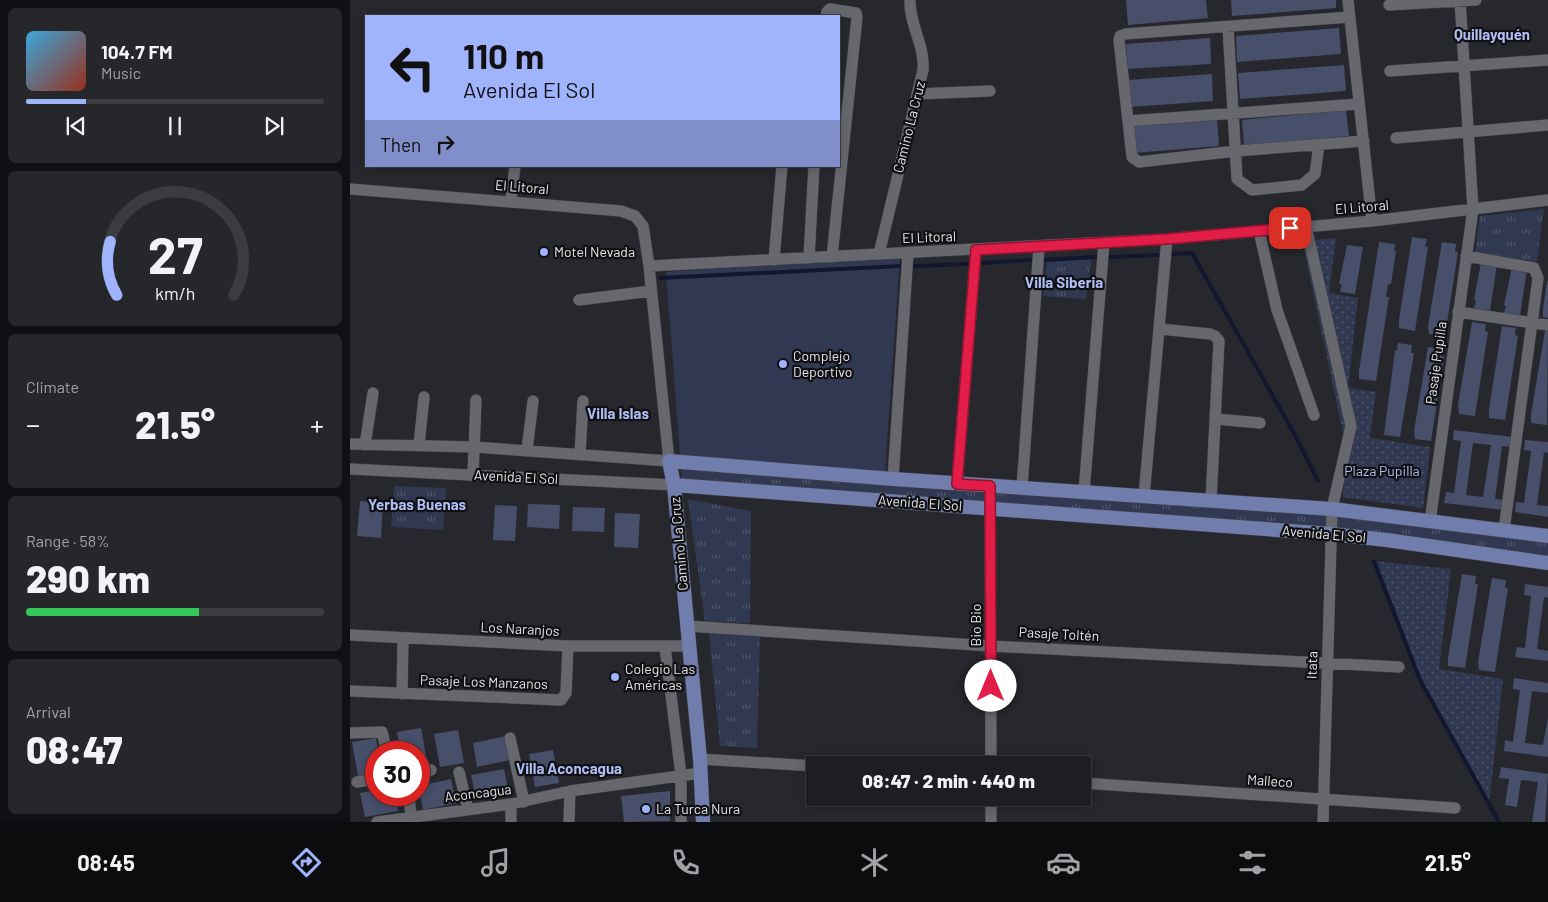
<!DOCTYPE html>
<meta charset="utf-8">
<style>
:root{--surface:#1c1e22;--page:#25272a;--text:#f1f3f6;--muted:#a0a2a5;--line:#3a3c40;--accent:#a0b3fd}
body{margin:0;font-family:Barlow,sans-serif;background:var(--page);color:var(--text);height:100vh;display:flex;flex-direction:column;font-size:19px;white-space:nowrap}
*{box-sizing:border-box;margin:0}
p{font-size:16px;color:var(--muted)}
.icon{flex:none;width:28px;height:28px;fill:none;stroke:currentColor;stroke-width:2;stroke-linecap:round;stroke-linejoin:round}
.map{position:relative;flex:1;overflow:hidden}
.panel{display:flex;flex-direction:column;gap:8px;padding:8px;background:#0f1013;width:350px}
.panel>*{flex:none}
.top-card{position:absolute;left:15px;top:15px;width:475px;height:152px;border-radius:0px;box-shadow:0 2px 12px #0003,0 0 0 1px var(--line);background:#a0b3fd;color:#111;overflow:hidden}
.speed{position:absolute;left:15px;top:741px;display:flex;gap:10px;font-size:25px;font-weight:700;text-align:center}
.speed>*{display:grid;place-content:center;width:65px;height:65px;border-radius:50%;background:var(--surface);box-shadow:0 2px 12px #0003,0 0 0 1px var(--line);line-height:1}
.speed .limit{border:8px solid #d22;background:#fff;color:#111}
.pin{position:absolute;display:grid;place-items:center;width:42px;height:42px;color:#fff;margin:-21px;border-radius:10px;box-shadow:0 2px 8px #0006}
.me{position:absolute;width:55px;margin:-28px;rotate:0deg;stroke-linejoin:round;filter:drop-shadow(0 0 4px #0008)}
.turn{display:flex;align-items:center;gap:18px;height:105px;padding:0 15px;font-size:22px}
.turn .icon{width:65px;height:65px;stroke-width:2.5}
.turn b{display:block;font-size:35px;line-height:42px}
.then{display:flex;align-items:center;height:48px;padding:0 15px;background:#0003;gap:10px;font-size:19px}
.big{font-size:38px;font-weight:800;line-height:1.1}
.panel .widget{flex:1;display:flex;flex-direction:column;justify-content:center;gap:8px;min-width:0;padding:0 18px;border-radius:8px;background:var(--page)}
.panel .dial{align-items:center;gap:0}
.dial svg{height:130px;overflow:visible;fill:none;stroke:var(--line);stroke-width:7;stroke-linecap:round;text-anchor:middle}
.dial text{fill:var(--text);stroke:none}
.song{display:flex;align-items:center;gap:15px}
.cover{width:60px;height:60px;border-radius:8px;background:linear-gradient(135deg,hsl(200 70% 55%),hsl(10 70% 35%))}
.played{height:5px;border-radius:2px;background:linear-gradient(90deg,var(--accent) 20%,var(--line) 20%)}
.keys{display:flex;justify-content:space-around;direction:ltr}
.heat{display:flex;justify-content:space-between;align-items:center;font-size:28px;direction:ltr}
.charge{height:8px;border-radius:4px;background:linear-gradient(90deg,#34c759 58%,var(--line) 0)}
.trip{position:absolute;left:456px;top:756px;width:285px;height:50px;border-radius:0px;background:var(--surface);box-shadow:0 2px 12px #0003,0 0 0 1px var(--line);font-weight:800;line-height:50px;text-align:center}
.dock{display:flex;height:80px;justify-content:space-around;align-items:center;background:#0b0c0e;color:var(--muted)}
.dock .icon{width:35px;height:35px}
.dock .active{color:var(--accent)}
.dock b{font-size:22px;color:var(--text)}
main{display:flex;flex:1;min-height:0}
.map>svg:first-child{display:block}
.grass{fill:url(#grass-tufts)}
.park{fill:url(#park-dots)}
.garden{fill:#313851}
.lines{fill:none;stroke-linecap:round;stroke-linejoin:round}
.stream{stroke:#12172f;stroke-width:4}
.building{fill:#474f6b;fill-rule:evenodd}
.minor-casing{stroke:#424347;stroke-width:12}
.major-casing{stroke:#424347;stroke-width:15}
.minor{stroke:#66686e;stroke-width:11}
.major{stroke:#717dac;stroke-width:14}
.route-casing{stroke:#92132f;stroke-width:12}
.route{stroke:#e11d48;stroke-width:9}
.poi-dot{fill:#a0b3fd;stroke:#101013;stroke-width:2}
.labels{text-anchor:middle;stroke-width:4.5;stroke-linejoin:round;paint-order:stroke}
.street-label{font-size:14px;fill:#e3e4e7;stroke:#101013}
.poi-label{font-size:14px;fill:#e3e4e7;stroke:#101013;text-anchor:start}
.park-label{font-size:14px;fill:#b0bff5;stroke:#101013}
.neighbourhood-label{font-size:15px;font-weight:bold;fill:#aebdf4;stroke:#101013}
</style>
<main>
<section class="panel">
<div class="widget">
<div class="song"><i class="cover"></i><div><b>104.7 FM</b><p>Music</p></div></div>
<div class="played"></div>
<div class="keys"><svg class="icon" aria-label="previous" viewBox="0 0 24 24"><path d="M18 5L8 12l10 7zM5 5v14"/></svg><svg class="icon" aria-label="pause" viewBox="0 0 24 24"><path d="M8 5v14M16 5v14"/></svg><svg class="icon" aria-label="next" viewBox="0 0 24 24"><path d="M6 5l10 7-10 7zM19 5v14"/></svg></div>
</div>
<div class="widget dial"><svg viewBox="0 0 100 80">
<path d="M14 69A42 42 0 1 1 86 69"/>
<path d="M14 69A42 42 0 0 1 10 36" stroke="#a0b3fd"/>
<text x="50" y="56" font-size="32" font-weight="700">27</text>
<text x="50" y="72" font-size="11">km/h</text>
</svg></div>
<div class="widget"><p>Climate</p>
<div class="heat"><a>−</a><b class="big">21.5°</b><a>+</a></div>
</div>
<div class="widget"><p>Range · 58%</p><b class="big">290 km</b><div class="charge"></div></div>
<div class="widget"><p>Arrival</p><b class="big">08:47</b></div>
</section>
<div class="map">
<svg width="1198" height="822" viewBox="0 0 1198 822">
<defs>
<pattern id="grass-tufts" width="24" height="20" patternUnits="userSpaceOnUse" patternTransform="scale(1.25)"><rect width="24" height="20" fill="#313851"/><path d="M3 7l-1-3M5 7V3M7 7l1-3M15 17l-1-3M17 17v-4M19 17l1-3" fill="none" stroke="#4f556a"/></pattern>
<pattern id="park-dots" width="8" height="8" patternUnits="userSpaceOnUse" patternTransform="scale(1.25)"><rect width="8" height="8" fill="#313851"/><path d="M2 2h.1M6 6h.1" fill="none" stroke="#4f556a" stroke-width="1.8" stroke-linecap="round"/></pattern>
</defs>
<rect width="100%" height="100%" fill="#26282d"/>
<path class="grass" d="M1194,209l-7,53 -62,-10 5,-36z
M742,257l-6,42 -43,-3 4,-37z
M331,469l636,40 231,30v18l-866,-75z
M44,486l52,2 -3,42 -52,-3z
M338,499l63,12 -1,112 -45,-2z
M359,633l51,4 -3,111 -37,-2z"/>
<path class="park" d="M986,238l-7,55 29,5 -10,90 28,4 -6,46 60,9 -7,61 -80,-11 3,-51 -44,-205z
M1024,561l77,8 -12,100 64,10 -14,125 -69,-124z"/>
<path class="garden" d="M550,256l-15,217 -205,-17 -14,-184z"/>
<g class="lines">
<path class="stream" d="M823,254l19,-1 104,184 22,44
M760,257l49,-2
M695,260l51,-3
M632,263l49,-3
M564,266l54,-2
M310,278l241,-12
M1024,561l46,119 79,142"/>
</g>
<path class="building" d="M776,0h80l2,18 -80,7z
M881,0h105v8l-104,8z
M989,28l2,26 -104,8 -1,-26z
M860,38l1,26 -84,5 -1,-25z
M994,65l2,26 -106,8 -2,-26z
M862,74l1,27 -83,6 -2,-27z
M996,110l3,26 -105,10 -2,-26z
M867,118l2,28 -85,7 -2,-28z
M1062,237l15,2 -2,7 3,1 -13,84 -16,-3v-8z
M1029,242l16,2 -1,7h2l-5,33h-3l-2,13h3l-13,84 -17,-2v-8z
M1092,242l14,2 -1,8h3l-13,84 -16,-2 -1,-8z
M997,245l16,2 -8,47 -15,-2 2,-8h-3z
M1131,262l16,2 -7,47 -16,-3 2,-7 -2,-1z
M1162,267l15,2 -7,47 -16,-3 2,-7 -2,-1z
M1197,281h1v37l-5,-1v-8z
M1122,322l14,2 -1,7 3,1 -13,84 -16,-2 -1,-9z
M1152,326l14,2 -1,7 3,1 -13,84 -16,-2v-9z
M1195,331h3l-1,94 -16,-2v-9z
M1048,343l14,2 -1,8h3l-14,84 -16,-2 11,-85 2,1z
M1078,347l14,2 -1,7 3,1 -13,84 -16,-2 -1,-8z
M1104,430l59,7 -2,10 -9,-1 -7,53 9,1 -1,10 -59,-7 2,-11 8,1 7,-52 -8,-1zM1123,443l18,2 -8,52 -17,-2z
M1175,440l23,2v11l-4,-1 -7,53 11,1v11l-33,-5 1,-10 8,1 7,-52 -7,-1z
M10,501l23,1 -2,36 -24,-2z
M178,504l32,1 -1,24 -32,-2z
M145,505l22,1 -2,35 -22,-1z
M223,507l32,1 -1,24 -32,-1z
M265,513l25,1 -2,34 -24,-1z
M1112,574l14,2 -1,8h3l-13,84 -17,-2v-8z
M1142,578l14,2 -1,8h3l-13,84 -16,-2 -1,-8z
M1175,584l23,3v11l-4,-1 -7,52 11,2v10l-33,-4 2,-10 8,1 6,-52 -7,-1z
M1164,678l34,5v10l-16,-2 -7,52 18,2 5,-28v40l-44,-6 1,-11 8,2 7,-52 -7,-1z
M71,728l6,33 -8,1v-10h-19l-3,-20z
M108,730l6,33 -24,4 -6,-33z
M156,736l4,24 -33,7 -4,-24z
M26,738l2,14h-2v20l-18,4 -6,-34z
M203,750l6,33 -24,4 -6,-33z
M1151,767l47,7 -3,48h-13l6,-40 -17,-2 -4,27 -12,-2 4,-26 -10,-1z
M154,769l5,24 -33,6 -5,-24z
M101,779l5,24 -33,7 -4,-24z
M26,790v5h19l3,16 -33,6 -5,-24z
M320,791v30l-46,1 -3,-26z"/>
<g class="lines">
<g class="minor-casing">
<path id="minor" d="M998,0l24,221
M1039,5l87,-5
M476,16l1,-4 3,-3 26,4 1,4 -25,240
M1000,17l-225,17 -5,2 -1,4 13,117 7,5 97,-11 128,-10
M878,27l9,152 15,11 50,-5 13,-11 4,-29
M1040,71l158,-11
M567,94l73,-3
M778,121l231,-17
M1046,138l152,-13
M0,189l271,22 14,5 8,10 6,40 20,195 -195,-14 -124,-3
M161,201l4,-35
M956,226l45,200 -19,83 -9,313
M909,231l18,79 37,105
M529,254l44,-184c2,-25 -14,-46 -13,-70
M1116,256l68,12 4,10 -34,252
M459,258l5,-92
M424,260l8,-94
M299,266l518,-27 205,-18 176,-21
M229,300l72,-9
M1108,312l90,13
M810,329l50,5 5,2 4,5 -8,160
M866,419l44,4
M15,445l8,-52
M69,445l5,-48
M177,450l6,-49
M230,454l3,-53
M0,469l324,16
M123,475l3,-75
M543,479l15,-226
M607,484l19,-234
M640,486l1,279
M672,488l17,-241
M734,492l20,-250
M794,496l23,-257
M1080,522l43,-313 -13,-209
M337,626l304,20 408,21
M0,635l218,11h122
M315,647l16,128v47
M0,691l211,9 5,-7 2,-47
M52,694l1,-55
M0,733l32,-1 5,20
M160,738l14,64
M350,759l115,7
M69,772l12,-2
M109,772l9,37
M7,782l19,-3
M732,783l373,25
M59,795l2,22
M641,798v24
M27,822l134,-18 59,-13 131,-18
M161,822v-18
M219,822l1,-31"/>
</g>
<g class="major-casing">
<path id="major" d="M324,485l657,49 56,6 161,23
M353,822l-3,-63 -26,-274 -5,-24 224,18 439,30 216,27"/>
</g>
<use href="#minor" class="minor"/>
<use href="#major" class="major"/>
</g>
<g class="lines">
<g class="route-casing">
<path id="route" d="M641,686l-1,-200 -33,-2 19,-234 191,-11 123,-11"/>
</g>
<use href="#route" class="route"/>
</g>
<g class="poi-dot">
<circle cx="194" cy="252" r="5"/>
<circle cx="433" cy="364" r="5"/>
<circle cx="265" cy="677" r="5"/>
<circle cx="296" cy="809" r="5"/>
</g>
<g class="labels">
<g class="street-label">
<text transform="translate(559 127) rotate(-76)" y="5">Camino La Cruz</text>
<text transform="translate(172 187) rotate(5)" y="5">El Litoral</text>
<text transform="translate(1012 207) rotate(-5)" y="5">El Litoral</text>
<text transform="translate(579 237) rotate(-2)" y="5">El Litoral</text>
<text transform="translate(1086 363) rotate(-82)" y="5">Pasaje Pupilla</text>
<text transform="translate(166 477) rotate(3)" y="5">Avenida El Sol</text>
<text transform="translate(570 503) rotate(4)" y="5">Avenida El Sol</text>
<text transform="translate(974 534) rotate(5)" y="5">Avenida El Sol</text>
<text transform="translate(329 544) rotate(-95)" y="5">Camino La Cruz</text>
<text transform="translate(626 625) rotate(-90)" y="5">Bio Bio</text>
<text transform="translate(170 629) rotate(3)" y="5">Los Naranjos</text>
<text transform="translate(709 634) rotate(3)" y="5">Pasaje Toltén</text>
<text transform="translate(962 665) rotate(-88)" y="5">Itata</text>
<text transform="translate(134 682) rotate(2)" y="5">Pasaje Los Manzanos</text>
<text transform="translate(920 781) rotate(4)" y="5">Malleco</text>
<text transform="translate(128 793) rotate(-7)" y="5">Aconcagua</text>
</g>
<g class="poi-label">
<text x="204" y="257">Motel Nevada</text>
<text x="443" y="361">Complejo<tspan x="443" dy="16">Deportivo</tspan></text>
<text x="275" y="674">Colegio Las<tspan x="275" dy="16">Américas</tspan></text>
<text x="306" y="814">La Turca Nura</text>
</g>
<g class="park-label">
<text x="1032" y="476">Plaza Pupilla</text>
</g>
<g class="neighbourhood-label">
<text x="1142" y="40">Quillayquén</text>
<text x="714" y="288">Villa Siberia</text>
<text x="268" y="419">Villa Islas</text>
<text x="67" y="510">Yerbas Buenas</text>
<text x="219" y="774">Villa Aconcagua</text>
</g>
</g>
</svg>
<div class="speed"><div class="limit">30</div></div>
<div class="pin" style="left:940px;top:228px;background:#d93025"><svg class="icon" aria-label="arrive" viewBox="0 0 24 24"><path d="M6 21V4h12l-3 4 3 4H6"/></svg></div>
<svg class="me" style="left:641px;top:686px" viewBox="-20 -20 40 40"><circle r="19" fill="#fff"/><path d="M0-13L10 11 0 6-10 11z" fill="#e11d48"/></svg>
<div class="trip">08:47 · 2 min · 440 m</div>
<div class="top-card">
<div class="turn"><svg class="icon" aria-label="left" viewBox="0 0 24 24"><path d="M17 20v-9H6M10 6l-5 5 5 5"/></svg><div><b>110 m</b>Avenida El Sol</div></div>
<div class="then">Then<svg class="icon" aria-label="right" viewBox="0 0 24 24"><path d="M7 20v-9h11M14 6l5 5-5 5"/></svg></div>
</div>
</div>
</main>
<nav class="dock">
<b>08:45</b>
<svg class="icon active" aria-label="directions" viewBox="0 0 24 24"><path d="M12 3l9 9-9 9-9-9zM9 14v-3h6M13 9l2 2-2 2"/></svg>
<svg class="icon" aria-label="music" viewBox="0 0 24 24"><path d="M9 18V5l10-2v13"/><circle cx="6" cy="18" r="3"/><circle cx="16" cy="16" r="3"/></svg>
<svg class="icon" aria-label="phone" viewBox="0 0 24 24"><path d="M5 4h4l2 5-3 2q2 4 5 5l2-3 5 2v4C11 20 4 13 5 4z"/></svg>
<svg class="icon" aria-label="climate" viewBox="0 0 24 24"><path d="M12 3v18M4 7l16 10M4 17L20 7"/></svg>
<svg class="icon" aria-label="car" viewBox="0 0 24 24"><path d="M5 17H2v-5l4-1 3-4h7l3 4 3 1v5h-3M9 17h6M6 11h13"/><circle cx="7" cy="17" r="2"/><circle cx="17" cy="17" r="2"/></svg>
<svg class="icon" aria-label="filters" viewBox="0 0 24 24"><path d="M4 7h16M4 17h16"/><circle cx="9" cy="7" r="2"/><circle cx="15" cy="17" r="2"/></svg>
<b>21.5°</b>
</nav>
